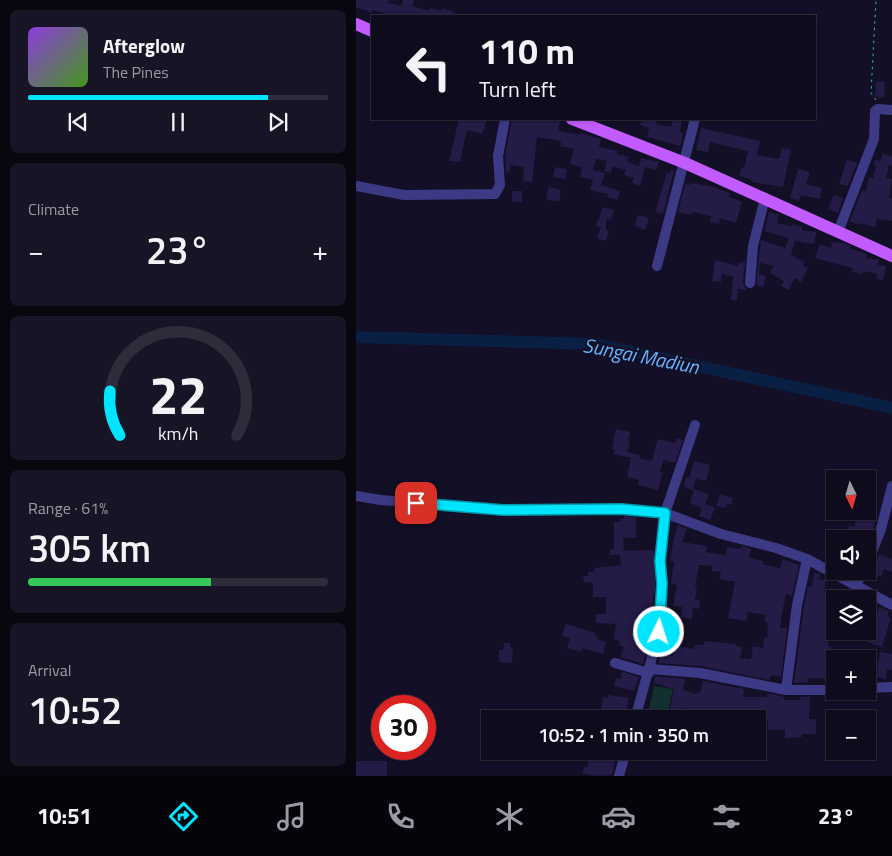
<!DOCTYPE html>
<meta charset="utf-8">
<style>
:root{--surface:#0e0b1c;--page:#171425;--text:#f1f3f6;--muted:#9b9ba3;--line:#2e2b3b;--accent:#00e5ff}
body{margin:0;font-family:"Titillium Web",sans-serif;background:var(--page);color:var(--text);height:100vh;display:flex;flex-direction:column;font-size:19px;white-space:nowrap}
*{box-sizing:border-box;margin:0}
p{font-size:16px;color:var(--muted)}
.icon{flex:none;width:28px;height:28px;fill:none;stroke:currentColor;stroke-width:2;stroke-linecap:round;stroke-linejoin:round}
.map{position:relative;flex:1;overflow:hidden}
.sheet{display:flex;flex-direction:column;gap:10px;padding:10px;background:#08060f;width:356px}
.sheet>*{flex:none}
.hud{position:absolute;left:15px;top:15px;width:445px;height:105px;border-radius:0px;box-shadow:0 1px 4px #0004,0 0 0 1px var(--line);background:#0e0b1c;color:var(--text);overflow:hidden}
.needle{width:32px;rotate:175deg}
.controls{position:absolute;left:470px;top:470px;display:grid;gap:10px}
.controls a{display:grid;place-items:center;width:50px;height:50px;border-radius:0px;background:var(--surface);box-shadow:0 1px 4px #0004,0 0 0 1px var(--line);font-size:25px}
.speed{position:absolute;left:15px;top:695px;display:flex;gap:10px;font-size:25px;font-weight:700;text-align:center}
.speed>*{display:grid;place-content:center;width:65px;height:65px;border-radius:50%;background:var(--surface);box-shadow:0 1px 4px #0004,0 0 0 1px var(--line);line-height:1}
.speed .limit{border:8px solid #d22;background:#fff;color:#111}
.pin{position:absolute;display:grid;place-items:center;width:42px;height:42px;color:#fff;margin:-21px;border-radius:10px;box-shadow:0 2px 8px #0006}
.me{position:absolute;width:55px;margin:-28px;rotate:4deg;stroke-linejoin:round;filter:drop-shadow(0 0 4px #0008)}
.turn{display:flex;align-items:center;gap:18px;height:105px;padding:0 25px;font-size:22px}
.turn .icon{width:65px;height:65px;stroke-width:2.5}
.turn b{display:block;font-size:35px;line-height:42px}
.big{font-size:38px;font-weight:600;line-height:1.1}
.sheet .card{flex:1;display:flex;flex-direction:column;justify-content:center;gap:8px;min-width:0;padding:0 18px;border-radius:8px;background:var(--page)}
.sheet .dial{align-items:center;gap:0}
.dial svg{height:130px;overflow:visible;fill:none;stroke:var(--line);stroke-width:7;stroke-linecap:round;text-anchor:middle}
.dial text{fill:var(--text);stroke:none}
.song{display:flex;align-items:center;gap:15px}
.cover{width:60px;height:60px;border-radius:8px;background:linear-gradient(135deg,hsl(270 70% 55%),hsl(100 70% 35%))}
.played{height:5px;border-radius:2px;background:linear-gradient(90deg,var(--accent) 80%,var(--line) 80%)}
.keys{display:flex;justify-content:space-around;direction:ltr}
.heat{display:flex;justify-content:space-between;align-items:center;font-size:28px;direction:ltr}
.charge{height:8px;border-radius:4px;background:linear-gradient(90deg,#34c759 61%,var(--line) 0)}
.trip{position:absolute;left:125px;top:710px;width:285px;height:50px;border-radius:0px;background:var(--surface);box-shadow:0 1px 4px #0004,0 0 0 1px var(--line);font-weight:600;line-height:50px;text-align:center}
.dock{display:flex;height:80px;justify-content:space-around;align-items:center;background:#06040b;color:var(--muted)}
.dock .icon{width:35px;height:35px}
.dock .active{color:var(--accent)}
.dock b{font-size:22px;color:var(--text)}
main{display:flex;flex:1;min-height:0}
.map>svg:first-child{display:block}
.green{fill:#12302f}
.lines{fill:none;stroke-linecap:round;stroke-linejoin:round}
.river{stroke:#0a1f44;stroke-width:12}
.building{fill:#241b47}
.path{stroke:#2fb8b0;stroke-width:1;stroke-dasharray:2.5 4;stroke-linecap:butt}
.minor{stroke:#3d3a85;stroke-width:10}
.major{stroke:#c25bff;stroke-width:12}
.route-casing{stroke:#0095a6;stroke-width:12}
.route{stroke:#00e5ff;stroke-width:9}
.labels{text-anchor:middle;stroke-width:5;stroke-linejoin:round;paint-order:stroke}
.water-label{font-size:20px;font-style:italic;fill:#62b6ff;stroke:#130f26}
</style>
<main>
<section class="sheet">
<div class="card">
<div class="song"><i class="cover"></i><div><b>Afterglow</b><p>The Pines</p></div></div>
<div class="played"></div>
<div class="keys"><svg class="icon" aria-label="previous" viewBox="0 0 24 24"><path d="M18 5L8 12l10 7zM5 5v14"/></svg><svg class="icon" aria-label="pause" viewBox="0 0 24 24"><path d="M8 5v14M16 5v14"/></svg><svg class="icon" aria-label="next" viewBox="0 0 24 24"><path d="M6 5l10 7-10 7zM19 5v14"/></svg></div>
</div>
<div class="card"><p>Climate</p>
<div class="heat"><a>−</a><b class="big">23°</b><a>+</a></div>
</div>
<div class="card dial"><svg viewBox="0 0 100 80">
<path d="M14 69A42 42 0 1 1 86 69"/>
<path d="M14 69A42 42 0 0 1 8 42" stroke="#00e5ff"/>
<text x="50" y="56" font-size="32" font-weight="700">22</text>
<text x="50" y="72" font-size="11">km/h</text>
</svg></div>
<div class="card"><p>Range · 61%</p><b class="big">305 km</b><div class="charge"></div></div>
<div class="card"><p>Arrival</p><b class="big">10:52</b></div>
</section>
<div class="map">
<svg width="536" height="776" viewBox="0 0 536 776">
<rect width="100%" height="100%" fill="#130f26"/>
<path class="green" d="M298,686l19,3 -5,24 -19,-4z"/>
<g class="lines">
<path class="river" d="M0,337l239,7 297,64"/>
</g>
<path class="building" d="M0,0h32v3l13,3 2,-6h11l-2,6 17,5 1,-3 11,3 1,-3 10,3 4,5h-70v-2l-13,-4 -1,3 -16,-6z
M520,82h9l-1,16 -9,-1z
M103,119h28l-5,15 -15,-4 -7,32 -11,-1z
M156,119l48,2 -2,10 22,4 1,-2 20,6 -2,8 19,4 -1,3 12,3 -2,5 12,4 2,-8 18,4 -3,8 -11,-3 -5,19 -8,-3 2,-5 -10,-3 2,-5 -14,-4 -1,7 -7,-2 3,-10 -11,-2 -3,11 12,3 -4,12 19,6 -3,9 -10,-3 1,-3 -18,-4 3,-10 -13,-3 2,-10 -12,-3 4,-15 -14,-3 1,-5 -24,-4 -5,45 -9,-1 1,-14 -13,-2 -2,8 -3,-1 -1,-16z
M286,119h15l-1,5 15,3 2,-8h9l-2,13 3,1 -3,13 -33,-9 2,-9 -9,-3z
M345,128l59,13 -3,14 22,4 3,-11 9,2 -8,37 -31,-5 1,-2 -14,-4 3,-9 2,1 4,-17 -38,-9 -2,10 -12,-2z
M526,154l10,2v10l-3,-1 -3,13 6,1 -3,19h3v23l-15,-2 -2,8 -16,-4 -1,2 -8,-4 12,-31 4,1 3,-14 4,1 3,-12 -2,-1 1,-5 6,1z
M491,160l10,3 -9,23 -9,-2z
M199,167l12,2 -2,10 -12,-2z
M442,169l12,3 -4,12 16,4 -2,11 -19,-4 -2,6 -9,-3z
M315,170l3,1 -11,43 -8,-2 12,-40 3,1z
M335,183l25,4v1l14,5 -1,4 13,5 -6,21 -16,-5 -1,6 -9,-2 1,-6 -19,-4 -1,3 -13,-3 7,-28 5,1z
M193,187l12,3 -2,12 -13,-3z
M156,191h10v11h-10z
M478,195l9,3 -5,15 -10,-4z
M246,207l12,3 -3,10 -5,-1v11l3,1 -3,10 -9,-3 4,-11h-4v-7h2z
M413,212l10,3 -2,8 15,3 1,-2 10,3 -1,3 14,2 -2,12 -19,-3 -4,14 14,7 -2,4 5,2 -7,14 -6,-4 -7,12 -7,-4 3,-5 -14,-8 4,-7 -14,-3 -1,11 7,2 -3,11 -7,-2 5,-45 24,8 4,-10 -25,-7z
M282,215l11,3 -4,12 -10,-4z
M476,242l12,1 7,3 -1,3 17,5 -1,4 13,2 -1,5 8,1 -3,14 -7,-1 1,-5 -14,-3v3l-11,-2 1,-4 -38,-10 5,-14 11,4z
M359,260l23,6 1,-3h4v-3l2,1 -2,22 4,7 -9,-1 -1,12 -6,-1 2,-23 -11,-3 -1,8 -9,-1z
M260,429l14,3 -2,9h2l-3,11 13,3 -1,3 13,3 6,-22 17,4 1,-5 7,2 -8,23 -12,-3 -3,12 3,1 -5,17 -20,-5 1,-5 -12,-3 4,-19 -17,-4 1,-4 -3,-1z
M338,461l16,4 -4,16 -10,-2 -3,11 -9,-3 2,-10 3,1z
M338,489l15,5 -4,10 10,4 -5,12 -11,-4 3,-8 -12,-5z
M364,494l13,4 -2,7 -4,-2 -2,5 -9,-2z
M268,516l12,1v21h-13l1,13 30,-1 1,33v10l-2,1v29l-3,1 -2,15h2l-7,25 -23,-7 4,-10 -5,-2 1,-4 -6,-2 2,-15 -20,-1v-9h10v-17h-13v-14l-9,-1 -1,-6h5v-4h6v-4l27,-3 -1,-10h-10v-6h4v-27h6v-3h4z
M502,516l9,4 1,-3 8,3 -9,25v-6h-23l5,-13 5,1z
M322,525l9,4 -5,13 25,4 -1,6 20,3 1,-8 14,2v-3l10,3 -2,9 14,3 1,4 16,3 3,-9 16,6 -7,31 -6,-2 -4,19 -2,15h7l-6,49 -10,-2 -2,5 -68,-14 -43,-3 2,-9 13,2 2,-19h-4l1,-8 12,2 -3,16 13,2v-4h10v-4l32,3v2l6,1 -2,11 11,1 2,-13 10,2 1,-10h3l1,-15 -3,-1 1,-7 -18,-3 -2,9 -18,-3 7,-36 -16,-3 2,-7 -9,-1v-5l-13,-1 -4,23h2l-2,12 5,1 -1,8 -6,-1 -1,11 -11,-2 1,-10 -9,-1 4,-21 -6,-1 3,-22 -4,-1 4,-24z
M523,554l13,6v12l-8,-3 -3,8 -10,-5z
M458,573l6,1 -1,5 7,1 -2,13 11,3v20l-6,-1 -1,31h3l-1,10h5v20l-5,-1v4l-22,-1v4l-14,1 10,-77 4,-20 4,1z
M523,607l10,4 -2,6 4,1 -9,29 -15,-5v-31l10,2z
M210,624l29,9 -1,2 4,1 -1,3 9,3 -3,12 -21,-6 -1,4 -14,-4 3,-10 -8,-2z
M148,643h6l1,6h2l-1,14 -13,-1v-12h4z
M524,652l12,2v16l-5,-1 -1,10 -10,-2z
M266,672l17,5 -5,14 -20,-5 2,-8 4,1z
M299,676l30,3 -2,11 13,4 1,-2 3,1 3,-12 41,8 -1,8h24v-3h5l12,3v3h16v-3h10l-1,22h7v15h-14v3l-17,1v-8h-17v-10l-49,-1 -39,-11 -1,7 -10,-2 5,-24 -20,-6z
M252,695l21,3 -4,21h-30l2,-7h4l2,-15 5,1z
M235,751h26l-5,24 -15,1 -15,-3 2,-6 3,1z
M277,751h28l6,2 -2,9 -33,-8z
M0,761h31v15h-31z"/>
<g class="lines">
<path class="path" d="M520,100l-5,-7 5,-93"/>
<path class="minor" d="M0,186l48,9 91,-1 5,-9 -2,-29 7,-37
M482,232l36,-93 1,-28 3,-2 14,1
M301,266l38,-147
M394,283l3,-37 12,-48
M0,496l25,4 122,10 118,-1 44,4 56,21 55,14 31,11 85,46
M511,565l14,-36 11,-43
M500,584l8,-13
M259,663l34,10
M294,669l50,4 86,17h49
M511,688l25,-1
M430,690l11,-85 10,-46
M279,719l24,-87 3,-48 -2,-23 5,-48 30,-88
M263,776l7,-25"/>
<path class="major" d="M0,24l16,7
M216,119l113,44 207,93"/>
</g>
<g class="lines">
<g class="route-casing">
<path id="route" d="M60,503l87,7 118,-1 44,4 -5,48 2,23 -3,48"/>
</g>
<use href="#route" class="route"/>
</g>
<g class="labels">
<g class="water-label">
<text transform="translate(285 356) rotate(11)" y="7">Sungai Madiun</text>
</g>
</g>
</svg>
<div class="controls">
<a><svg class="needle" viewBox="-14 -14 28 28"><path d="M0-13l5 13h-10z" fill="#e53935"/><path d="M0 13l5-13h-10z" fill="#9b9ba3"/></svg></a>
<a><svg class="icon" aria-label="sound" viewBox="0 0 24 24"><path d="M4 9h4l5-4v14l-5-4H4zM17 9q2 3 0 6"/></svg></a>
<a><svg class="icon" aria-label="layers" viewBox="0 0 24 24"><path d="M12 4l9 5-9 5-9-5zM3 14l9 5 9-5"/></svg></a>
<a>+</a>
<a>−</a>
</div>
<div class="speed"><div class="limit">30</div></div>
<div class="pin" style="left:60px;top:503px;background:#d93025"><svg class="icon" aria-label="arrive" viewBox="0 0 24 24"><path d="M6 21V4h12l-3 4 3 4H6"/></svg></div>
<svg class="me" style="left:303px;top:632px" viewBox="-20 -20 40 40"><circle r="17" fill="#00e5ff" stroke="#fff" stroke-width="3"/><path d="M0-11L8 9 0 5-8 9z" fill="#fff"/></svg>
<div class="trip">10:52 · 1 min · 350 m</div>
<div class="hud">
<div class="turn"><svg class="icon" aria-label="left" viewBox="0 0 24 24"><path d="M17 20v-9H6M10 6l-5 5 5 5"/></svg><div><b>110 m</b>Turn left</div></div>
</div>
</div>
</main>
<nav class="dock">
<b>10:51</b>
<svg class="icon active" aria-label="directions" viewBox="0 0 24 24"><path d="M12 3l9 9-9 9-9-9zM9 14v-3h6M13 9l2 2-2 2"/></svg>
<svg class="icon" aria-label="music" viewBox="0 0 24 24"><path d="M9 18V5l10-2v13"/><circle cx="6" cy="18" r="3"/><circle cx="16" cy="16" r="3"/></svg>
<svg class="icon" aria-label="phone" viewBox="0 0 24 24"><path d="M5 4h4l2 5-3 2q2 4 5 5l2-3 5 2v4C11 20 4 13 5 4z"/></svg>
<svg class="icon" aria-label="climate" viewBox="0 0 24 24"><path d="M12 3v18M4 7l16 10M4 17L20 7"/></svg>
<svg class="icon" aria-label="car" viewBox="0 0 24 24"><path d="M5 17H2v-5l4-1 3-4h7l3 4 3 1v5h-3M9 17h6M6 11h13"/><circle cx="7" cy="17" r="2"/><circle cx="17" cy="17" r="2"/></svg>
<svg class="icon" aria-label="filters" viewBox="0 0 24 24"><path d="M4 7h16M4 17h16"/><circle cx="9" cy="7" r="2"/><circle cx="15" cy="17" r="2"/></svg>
<b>23°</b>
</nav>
